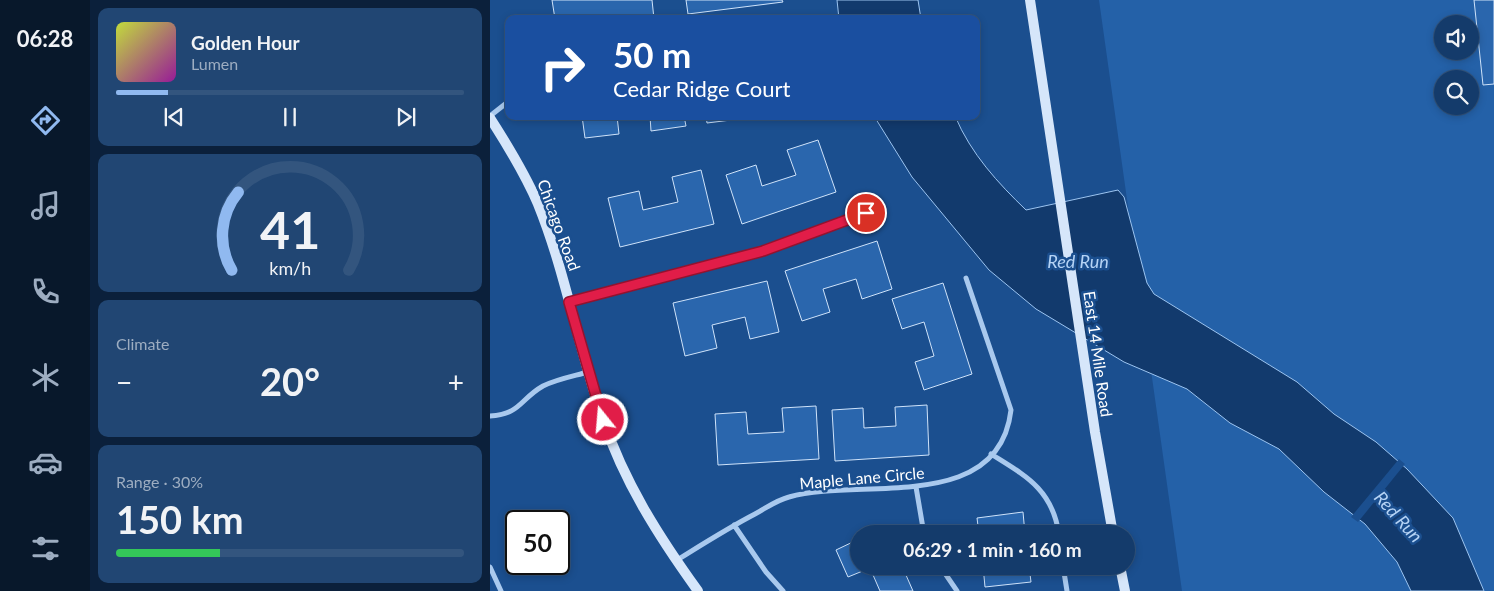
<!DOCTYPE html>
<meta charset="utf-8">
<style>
:root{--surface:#143b6b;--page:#214673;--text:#f1f3f6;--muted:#9dadc1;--line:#33557e;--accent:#90b9f0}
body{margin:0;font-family:Lato,sans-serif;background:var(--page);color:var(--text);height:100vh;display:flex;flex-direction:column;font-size:19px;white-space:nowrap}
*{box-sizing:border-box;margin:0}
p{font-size:16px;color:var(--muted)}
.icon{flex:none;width:28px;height:28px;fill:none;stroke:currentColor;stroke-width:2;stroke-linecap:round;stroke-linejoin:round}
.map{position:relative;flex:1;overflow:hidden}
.panel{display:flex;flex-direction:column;gap:8px;padding:8px;background:#0b203b;width:400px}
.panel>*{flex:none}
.banner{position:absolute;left:15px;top:15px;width:475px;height:105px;border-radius:10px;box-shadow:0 2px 8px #0003,0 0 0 1px var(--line);background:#1a4fa0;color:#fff;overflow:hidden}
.controls{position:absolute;left:944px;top:15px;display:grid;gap:10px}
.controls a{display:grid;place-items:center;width:45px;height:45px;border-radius:50%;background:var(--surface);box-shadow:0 2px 8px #0003,0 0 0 1px var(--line);font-size:25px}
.speed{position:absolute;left:15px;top:510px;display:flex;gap:10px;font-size:25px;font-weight:700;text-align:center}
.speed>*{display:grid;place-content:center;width:65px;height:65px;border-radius:50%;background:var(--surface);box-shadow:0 2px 8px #0003,0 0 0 1px var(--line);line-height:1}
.speed .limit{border:2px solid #111;border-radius:8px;background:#fff;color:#111}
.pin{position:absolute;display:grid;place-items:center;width:42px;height:42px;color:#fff;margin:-21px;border:2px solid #fff;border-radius:50%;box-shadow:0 1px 5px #0007}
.me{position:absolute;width:55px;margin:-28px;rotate:343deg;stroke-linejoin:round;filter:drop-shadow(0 0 4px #0008)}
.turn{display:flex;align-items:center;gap:18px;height:105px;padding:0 25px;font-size:22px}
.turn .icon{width:65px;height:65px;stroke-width:2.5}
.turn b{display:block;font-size:35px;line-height:42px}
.big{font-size:38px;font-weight:700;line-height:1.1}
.panel .tile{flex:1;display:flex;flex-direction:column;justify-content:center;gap:8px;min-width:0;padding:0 18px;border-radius:10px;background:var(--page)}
.panel .dial{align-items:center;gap:0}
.dial svg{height:130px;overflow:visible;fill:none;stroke:var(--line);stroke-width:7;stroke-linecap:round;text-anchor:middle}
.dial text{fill:var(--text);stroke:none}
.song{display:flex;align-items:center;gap:15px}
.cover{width:60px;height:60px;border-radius:8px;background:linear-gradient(135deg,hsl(70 70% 55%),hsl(300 70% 35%))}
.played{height:5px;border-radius:2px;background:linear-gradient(90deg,var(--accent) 15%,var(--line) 15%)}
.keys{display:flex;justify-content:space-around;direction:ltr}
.heat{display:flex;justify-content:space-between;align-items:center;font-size:28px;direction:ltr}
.charge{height:8px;border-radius:4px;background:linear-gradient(90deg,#34c759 30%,var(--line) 0)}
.trip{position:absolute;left:360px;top:525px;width:285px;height:50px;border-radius:25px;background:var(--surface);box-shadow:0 2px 8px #0003,0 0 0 1px var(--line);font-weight:700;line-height:50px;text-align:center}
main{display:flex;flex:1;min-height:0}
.tab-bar{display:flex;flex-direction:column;width:90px;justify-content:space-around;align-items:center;background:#08182b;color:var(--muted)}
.tab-bar .icon{width:35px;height:35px}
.tab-bar .selected{color:var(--accent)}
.tab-bar b{font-size:22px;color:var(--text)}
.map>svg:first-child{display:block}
.green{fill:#2461a8;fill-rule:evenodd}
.water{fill:#123a6d;stroke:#9cc4f0}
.pier{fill:#1b4f8f}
.building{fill:#2a66ad;stroke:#cfe3fa}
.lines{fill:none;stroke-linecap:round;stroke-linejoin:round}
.street{stroke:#a9c9ee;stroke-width:5}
.secondary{stroke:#d6e6fa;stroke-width:10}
.route-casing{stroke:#92132f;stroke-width:12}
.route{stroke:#e11d48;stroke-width:9}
.labels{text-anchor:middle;stroke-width:5;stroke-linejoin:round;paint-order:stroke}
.street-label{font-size:16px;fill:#fff;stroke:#1b4f8f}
.water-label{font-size:18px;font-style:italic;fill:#b5d3f5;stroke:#1b4f8f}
</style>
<main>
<nav class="tab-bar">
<b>06:28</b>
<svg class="icon selected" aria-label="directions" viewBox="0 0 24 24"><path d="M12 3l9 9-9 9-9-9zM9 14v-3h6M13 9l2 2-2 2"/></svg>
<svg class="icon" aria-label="music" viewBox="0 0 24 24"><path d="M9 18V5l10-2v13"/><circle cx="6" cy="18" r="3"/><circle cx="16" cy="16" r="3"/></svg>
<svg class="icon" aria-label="phone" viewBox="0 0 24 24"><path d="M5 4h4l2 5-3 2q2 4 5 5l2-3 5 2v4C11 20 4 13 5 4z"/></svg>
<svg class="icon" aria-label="climate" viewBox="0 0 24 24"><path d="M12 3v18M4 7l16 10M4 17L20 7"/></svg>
<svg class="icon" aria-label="car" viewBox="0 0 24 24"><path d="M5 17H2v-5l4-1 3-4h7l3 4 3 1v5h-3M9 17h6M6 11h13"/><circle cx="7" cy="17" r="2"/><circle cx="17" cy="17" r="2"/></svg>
<svg class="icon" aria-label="filters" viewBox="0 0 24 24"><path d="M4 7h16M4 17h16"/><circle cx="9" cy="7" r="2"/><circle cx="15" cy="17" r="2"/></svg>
</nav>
<section class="panel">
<div class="tile">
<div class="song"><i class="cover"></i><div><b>Golden Hour</b><p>Lumen</p></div></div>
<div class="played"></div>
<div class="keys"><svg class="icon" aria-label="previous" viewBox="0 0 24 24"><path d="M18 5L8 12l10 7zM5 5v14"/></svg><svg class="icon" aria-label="pause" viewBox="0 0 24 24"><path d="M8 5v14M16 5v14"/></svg><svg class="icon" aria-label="next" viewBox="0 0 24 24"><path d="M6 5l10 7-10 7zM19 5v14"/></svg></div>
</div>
<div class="tile dial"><svg viewBox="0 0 100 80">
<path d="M14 69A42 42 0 1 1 86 69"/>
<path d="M14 69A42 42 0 0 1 18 21" stroke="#90b9f0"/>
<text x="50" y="56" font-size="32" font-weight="700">41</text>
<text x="50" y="72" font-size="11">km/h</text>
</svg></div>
<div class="tile"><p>Climate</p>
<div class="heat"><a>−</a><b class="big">20°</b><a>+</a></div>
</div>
<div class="tile"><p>Range · 30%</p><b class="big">150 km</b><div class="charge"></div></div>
</section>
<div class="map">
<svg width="1004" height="591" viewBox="0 0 1004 591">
<rect width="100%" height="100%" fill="#1b4f8f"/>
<path class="green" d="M609,0h395v591h-312zM952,24h28v27h-28zM952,79h28v27h-28z"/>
<path class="water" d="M347,0h81l3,19h-82z
M384,116h81c16,38 43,67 71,94l92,-20 6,7 23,86 7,11 143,88 37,32 42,28 31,27 46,49 31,73h-73l-14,-29 -32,-38 -41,-32 -45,-43 -49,-26 -43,-34 -63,-27 -88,-53 -47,-39 -77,-93z"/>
<path class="pier" d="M909,459l6,5 -47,58 -7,-5z"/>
<path class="building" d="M62,0h100l2,19h-99z
M196,0h96l1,2 -95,12z
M984,0h20v84l-11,1z
M92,116h35l2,18 -34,4z
M160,116h34l2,10 -35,5z
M216,116h33v3l-32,4z
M328,140l18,52 -94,32 -16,-49 30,-10 6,21 34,-11 -9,-25z
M211,170l13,54 -94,23 -12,-49 31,-7 4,19 35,-8 -6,-25z
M387,241l15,48 -30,10 -6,-20 -33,10 7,23 -28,9 -17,-50z
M277,281l12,51 -29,7 -5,-22 -33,8 5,23 -32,8 -12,-53z
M453,283l29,91 -48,16 -9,-28 19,-6 -10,-34 -22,7 -10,-30z
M437,405l2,50 -94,6 -3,-51 31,-2 1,20 32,-2 -1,-19z
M326,406l3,53 -101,6 -3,-51 31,-2 2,22 36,-2 -2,-24z
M533,512l2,22h-46l-2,-16z
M369,539v27h43l11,25h-33l-10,-23 -22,9 -12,-27z
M493,566h46l2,16 -46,5z"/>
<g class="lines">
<path class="street" d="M0,116l19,-15
M80,302l193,-51 103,-38
M0,416c31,-2 30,-17 53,-30 14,-7 31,-10 45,-14
M501,454c35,22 61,35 68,80
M426,487l8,47
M244,525l32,47 17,19
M187,560c26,-16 51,-32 78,-46 11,-6 22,-14 34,-17 70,-20 210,18 222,-87l-45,-132
M450,566l17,25
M573,566l4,25
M0,567l11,24"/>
<path class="secondary" d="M540,0l65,432 18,102
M0,118c18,28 35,56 48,86 28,69 40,144 65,215 21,63 56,118 95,172
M630,566l5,25"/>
</g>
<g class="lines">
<g class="route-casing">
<path id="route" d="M113,420l-34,-118 194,-51 103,-38"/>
</g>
<use href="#route" class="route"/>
</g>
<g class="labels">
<g class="street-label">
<text transform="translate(69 225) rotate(70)" y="6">Chicago Road</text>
<text transform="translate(608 354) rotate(82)" y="6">East 14 Mile Road</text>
<text transform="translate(372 478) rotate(-5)" y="6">Maple Lane Circle</text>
</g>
<g class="water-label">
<text x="588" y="268">Red Run</text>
<text transform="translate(908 517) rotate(48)" y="6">Red Run</text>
</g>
</g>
</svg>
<div class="controls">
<a><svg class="icon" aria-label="sound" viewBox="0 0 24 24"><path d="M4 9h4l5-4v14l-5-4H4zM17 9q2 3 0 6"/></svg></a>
<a><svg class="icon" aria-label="search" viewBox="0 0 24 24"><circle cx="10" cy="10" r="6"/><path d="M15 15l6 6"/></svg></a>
</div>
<div class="speed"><div class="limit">50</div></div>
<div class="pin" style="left:376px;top:213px;background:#d93025"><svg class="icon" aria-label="arrive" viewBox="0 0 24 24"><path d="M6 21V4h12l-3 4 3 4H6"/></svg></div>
<svg class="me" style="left:113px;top:420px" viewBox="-20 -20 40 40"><circle r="17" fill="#e11d48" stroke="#fff" stroke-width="3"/><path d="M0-11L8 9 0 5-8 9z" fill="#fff"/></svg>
<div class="trip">06:29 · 1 min · 160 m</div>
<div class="banner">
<div class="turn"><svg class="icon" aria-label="right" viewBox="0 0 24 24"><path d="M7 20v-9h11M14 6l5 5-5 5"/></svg><div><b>50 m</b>Cedar Ridge Court</div></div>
</div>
</div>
</main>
